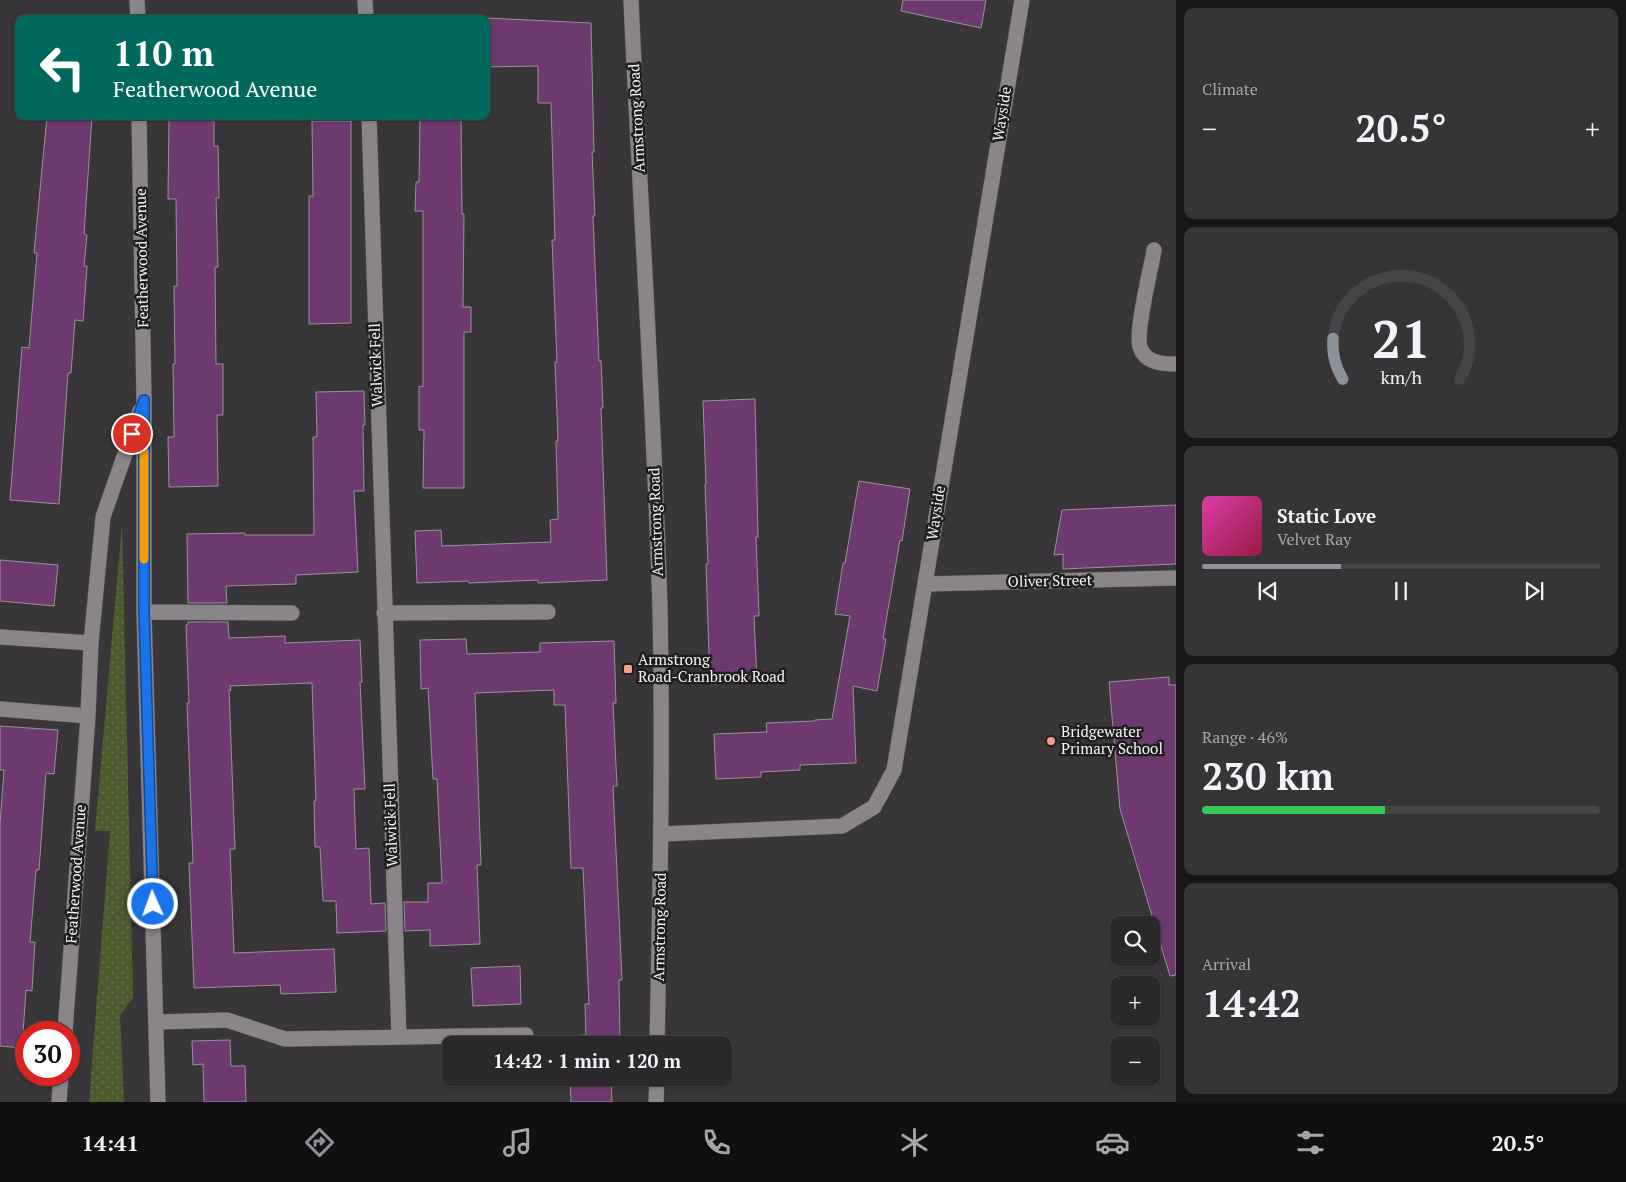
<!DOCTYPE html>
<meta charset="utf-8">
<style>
:root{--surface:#2b282b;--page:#373437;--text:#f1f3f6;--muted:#a6a6a9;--line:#474447;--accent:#8c9099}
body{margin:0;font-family:"PT Serif",serif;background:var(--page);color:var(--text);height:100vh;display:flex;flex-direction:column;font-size:19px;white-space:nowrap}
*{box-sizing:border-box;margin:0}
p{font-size:16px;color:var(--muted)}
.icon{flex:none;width:28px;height:28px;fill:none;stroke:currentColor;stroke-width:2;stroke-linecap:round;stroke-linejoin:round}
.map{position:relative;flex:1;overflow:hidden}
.panel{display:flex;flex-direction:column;gap:8px;padding:8px;background:#181618;width:450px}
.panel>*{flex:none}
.hud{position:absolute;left:15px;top:15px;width:475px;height:105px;border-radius:10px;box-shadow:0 1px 4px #0004,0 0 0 1px var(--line);background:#00695c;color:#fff;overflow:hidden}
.tools{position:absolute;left:1110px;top:916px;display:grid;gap:10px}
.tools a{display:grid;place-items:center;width:50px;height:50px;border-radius:10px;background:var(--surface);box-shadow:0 1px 4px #0004,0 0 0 1px var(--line);font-size:25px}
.speed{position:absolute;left:15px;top:1021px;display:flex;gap:10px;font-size:25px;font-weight:700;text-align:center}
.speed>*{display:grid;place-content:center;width:65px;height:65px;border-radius:50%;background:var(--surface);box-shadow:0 1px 4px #0004,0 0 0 1px var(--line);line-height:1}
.speed .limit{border:8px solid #d22;background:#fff;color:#111}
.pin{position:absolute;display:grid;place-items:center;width:42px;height:42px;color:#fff;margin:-21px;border:2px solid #fff;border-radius:50%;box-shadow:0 1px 5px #0007}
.me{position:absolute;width:55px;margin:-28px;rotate:358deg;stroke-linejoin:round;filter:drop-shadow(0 0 4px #0008)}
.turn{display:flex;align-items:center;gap:18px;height:105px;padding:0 15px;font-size:22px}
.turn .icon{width:65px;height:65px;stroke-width:2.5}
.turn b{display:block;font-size:35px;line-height:42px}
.big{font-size:38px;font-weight:800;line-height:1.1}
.panel .widget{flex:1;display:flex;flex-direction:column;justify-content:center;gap:8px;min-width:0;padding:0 18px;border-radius:10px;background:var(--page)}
.panel .dial{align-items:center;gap:0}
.dial svg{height:130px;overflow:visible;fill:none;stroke:var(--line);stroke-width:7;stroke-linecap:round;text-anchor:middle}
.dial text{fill:var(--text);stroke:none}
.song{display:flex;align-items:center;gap:15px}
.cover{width:60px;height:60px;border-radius:8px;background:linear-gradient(135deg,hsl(320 70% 55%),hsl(340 70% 35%))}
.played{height:5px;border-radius:2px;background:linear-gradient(90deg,var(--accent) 35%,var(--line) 35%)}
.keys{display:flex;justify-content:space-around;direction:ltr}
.heat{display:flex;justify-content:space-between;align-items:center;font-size:28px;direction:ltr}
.charge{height:8px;border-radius:4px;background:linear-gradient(90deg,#34c759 46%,var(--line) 0)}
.trip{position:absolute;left:442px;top:1036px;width:290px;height:50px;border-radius:10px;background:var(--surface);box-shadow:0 1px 4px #0004,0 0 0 1px var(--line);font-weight:800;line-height:50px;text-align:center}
.dock{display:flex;height:80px;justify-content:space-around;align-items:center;background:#111011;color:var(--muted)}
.dock .icon{width:35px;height:35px}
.dock .selected{color:var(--accent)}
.dock b{font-size:22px;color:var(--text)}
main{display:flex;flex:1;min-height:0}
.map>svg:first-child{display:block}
.grass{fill:url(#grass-dots)}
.building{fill:#6d396f;stroke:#969296}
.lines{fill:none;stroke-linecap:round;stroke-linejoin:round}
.minor-casing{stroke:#575657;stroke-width:16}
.minor{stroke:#898589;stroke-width:15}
.route-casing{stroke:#114b97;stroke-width:12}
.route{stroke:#1a73e8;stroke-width:9}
.slow{stroke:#f59e0b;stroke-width:9}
.poi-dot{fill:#f49d8b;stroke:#1f1e1f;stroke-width:2}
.labels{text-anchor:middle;stroke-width:5;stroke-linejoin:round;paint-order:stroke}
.street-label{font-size:15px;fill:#f5f4f5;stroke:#1f1e1f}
.poi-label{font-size:15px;fill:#f5f4f5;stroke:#1f1e1f;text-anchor:start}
</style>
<main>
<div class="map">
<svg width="1176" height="1102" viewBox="0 0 1176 1102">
<defs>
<pattern id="grass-dots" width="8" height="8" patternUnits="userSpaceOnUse" patternTransform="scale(1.25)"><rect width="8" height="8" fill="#4c5b2e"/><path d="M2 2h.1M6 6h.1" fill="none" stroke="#66734d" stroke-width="1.8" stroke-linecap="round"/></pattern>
</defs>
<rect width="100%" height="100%" fill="#393639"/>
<path class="grass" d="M122,524l11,474 -13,17 4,87h-35l21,-271h-15z"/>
<path class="building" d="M903,0h83l-5,28 -80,-17z
M486,18l105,5 3,129h-2l3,64h-2l6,145 2,-1 2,48h-2l6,172 -69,3v-3l-69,3 -1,-2 -51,2 -2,-52 26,-1 1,16 109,-4 -1,-22 8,-1 -2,-78h2l-3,-79h2l-5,-122h3l-4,-137h-13v-37l-52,1z
M47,116h45l-8,118 3,1 -3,31h3l-4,55 -8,-1 -4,53h-3l-9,131 -49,-4 12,-153 7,1 8,-95h-3z
M169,116h45v30h4l1,52h-3l2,69h-3l1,97h7v51h-6l1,71 -49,1 -1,-50h6l-1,-73h2l-1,-78h3l-1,-87h-8z
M420,116h41l1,98h2l-1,93h8v25h-7v156h-41l1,-58h-5v-44l4,1v-176h-8l1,-29h3z
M312,121h39v202l-42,1v-128h4z
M364,391l1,34h-2l1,66h-10l4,81 -62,3v9l-70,2 1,17h-39l-1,-69 58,-1v2h69l-1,-98h4l-1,-45z
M755,399l3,138h-2l3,79h-5l3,66 -47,2 -4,-120h2l-3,-80h1l-3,-83z
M859,481l51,8 -8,52 -2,-1 -17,99h3l-9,52 -24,-5 3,77 -56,2v5l-39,2v5l-45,2 -2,-45 53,-2 -1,-9 49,-2v-1l17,-1 18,-103 -15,-2 8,-51h2z
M1176,505v59l-113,5v-15l-9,1 8,-45z
M0,560l58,5 -4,41 -54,-5z
M188,622h40l1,16 56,-2v7l75,-3 2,42h-2l5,107h-11l2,60 13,-1 2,56 14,-1 1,28 -49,2 -1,-32h-13l-3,-54h-5l-1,-46h2l-4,-118 -82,3 1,4h-2l6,159h-5l4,104 100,-4 2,43 -55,2 -1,-9 -86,3 -5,-125h4l-6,-160h2l-3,-78 2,-1z
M466,639l1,15 73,-2v-9l74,-2 2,62h-3l4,83h-4l9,194h-3l1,65h-51l-1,-9 18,-1 -1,-31h4l-6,-136h-12l-6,-163h-11v-15l-79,3 6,172h-4l3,79 -50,2v-16l-25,1 -1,-29h24v-19h14l-5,-104h-4l-5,-91 -7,1 -1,-49z
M1169,677v8h7v290l-6,1 -50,-167 -11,-127z
M0,726l58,4 -4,44 -8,-1 -7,97h-3l-6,72h5l-3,49 -6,-1 -4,58 -22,-2v-222l4,-54h-4z
M520,966l1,38 -48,2 -2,-38z
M230,1040l1,26h14l1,36h-42l-1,-38 -10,1 -1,-24z
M570,1078h41l1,24h-41z"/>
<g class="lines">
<g class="minor-casing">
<path id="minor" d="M137,0l1,19
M365,0l1,19
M631,0c9,203 23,406 29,609 3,145 0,291 -3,436
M139,116l5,284v212l14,490
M369,116l30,921
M1154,250c-3,19 -19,82 -14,97 5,16 22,17 36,17
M925,584l251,-6
M144,612l148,1
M384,613l164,-1
M0,637l91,6
M0,709l88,7
M661,834l181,-8 32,-19 20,-37 128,-770
M157,1022l70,-2 58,19 241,-4
M65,1032l23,-316 3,-73 12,-126 37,-106
M59,1102l2,-27
M656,1102l1,-24"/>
</g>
<use href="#minor" class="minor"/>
</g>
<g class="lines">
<g class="route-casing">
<path id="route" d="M132,434l12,-34v212l9,292"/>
</g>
<use href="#route" class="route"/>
<path class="slow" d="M144,451v108"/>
</g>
<g class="poi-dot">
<rect x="623" y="664" width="10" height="10" rx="2.5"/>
<circle cx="1051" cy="741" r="5"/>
</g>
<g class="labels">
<g class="street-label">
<text transform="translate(1002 114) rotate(-81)" y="5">Wayside</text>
<text transform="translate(637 118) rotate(-93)" y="5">Armstrong Road</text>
<text transform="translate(142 258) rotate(-91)" y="5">Featherwood Avenue</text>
<text transform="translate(376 365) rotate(-92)" y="5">Walwick Fell</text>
<text transform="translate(936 513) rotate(-81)" y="5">Wayside</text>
<text transform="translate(656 522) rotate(-92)" y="5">Armstrong Road</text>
<text transform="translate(1050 581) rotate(-1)" y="5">Oliver Street</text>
<text transform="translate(391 825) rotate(-92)" y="5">Walwick Fell</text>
<text transform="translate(76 874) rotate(-86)" y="5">Featherwood Avenue</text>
<text transform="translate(660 927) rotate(-89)" y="5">Armstrong Road</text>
</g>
<g class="poi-label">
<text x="638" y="665">Armstrong<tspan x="638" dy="17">Road-Cranbrook Road</tspan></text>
<text x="1061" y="737">Bridgewater<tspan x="1061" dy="17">Primary School</tspan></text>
</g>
</g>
</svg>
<div class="tools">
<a><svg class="icon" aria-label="search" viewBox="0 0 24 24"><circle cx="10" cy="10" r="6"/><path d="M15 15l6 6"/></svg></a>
<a>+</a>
<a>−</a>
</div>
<div class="speed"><div class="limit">30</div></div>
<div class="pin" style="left:132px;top:434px;background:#d93025"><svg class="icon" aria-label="arrive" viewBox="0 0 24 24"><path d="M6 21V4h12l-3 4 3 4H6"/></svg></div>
<svg class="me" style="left:153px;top:904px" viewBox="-20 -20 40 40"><circle r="17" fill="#1a73e8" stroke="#fff" stroke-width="3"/><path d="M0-11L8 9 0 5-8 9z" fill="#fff"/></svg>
<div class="trip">14:42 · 1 min · 120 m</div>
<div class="hud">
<div class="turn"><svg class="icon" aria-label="left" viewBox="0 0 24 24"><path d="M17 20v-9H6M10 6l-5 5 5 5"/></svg><div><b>110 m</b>Featherwood Avenue</div></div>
</div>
</div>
<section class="panel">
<div class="widget"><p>Climate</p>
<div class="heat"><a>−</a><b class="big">20.5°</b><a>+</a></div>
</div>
<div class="widget dial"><svg viewBox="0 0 100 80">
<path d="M14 69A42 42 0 1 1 86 69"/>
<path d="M14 69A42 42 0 0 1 8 44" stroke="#8c9099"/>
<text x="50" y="56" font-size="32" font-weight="700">21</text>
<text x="50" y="72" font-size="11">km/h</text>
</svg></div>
<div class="widget">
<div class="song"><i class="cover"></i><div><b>Static Love</b><p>Velvet Ray</p></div></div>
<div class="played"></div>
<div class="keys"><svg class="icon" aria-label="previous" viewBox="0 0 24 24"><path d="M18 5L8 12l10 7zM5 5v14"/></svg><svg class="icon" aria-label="pause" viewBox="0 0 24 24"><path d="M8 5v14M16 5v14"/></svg><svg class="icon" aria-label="next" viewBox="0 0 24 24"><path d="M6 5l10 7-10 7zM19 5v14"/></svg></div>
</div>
<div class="widget"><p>Range · 46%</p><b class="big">230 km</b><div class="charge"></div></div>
<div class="widget"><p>Arrival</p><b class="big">14:42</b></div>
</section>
</main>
<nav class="dock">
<b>14:41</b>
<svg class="icon selected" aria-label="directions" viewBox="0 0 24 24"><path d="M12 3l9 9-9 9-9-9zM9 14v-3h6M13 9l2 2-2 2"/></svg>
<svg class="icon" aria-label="music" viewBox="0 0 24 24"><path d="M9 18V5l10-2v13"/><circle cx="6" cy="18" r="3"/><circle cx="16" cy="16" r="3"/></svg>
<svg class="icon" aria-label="phone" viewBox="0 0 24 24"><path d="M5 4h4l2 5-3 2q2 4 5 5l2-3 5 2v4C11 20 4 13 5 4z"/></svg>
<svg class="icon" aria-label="climate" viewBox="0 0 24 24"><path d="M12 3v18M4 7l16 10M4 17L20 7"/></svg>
<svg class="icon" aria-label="car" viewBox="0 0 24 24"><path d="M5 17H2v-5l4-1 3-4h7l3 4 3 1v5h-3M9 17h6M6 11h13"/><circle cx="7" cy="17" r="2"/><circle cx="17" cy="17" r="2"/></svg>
<svg class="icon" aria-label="filters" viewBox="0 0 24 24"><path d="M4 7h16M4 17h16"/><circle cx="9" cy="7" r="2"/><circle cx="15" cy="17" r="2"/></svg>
<b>20.5°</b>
</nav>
